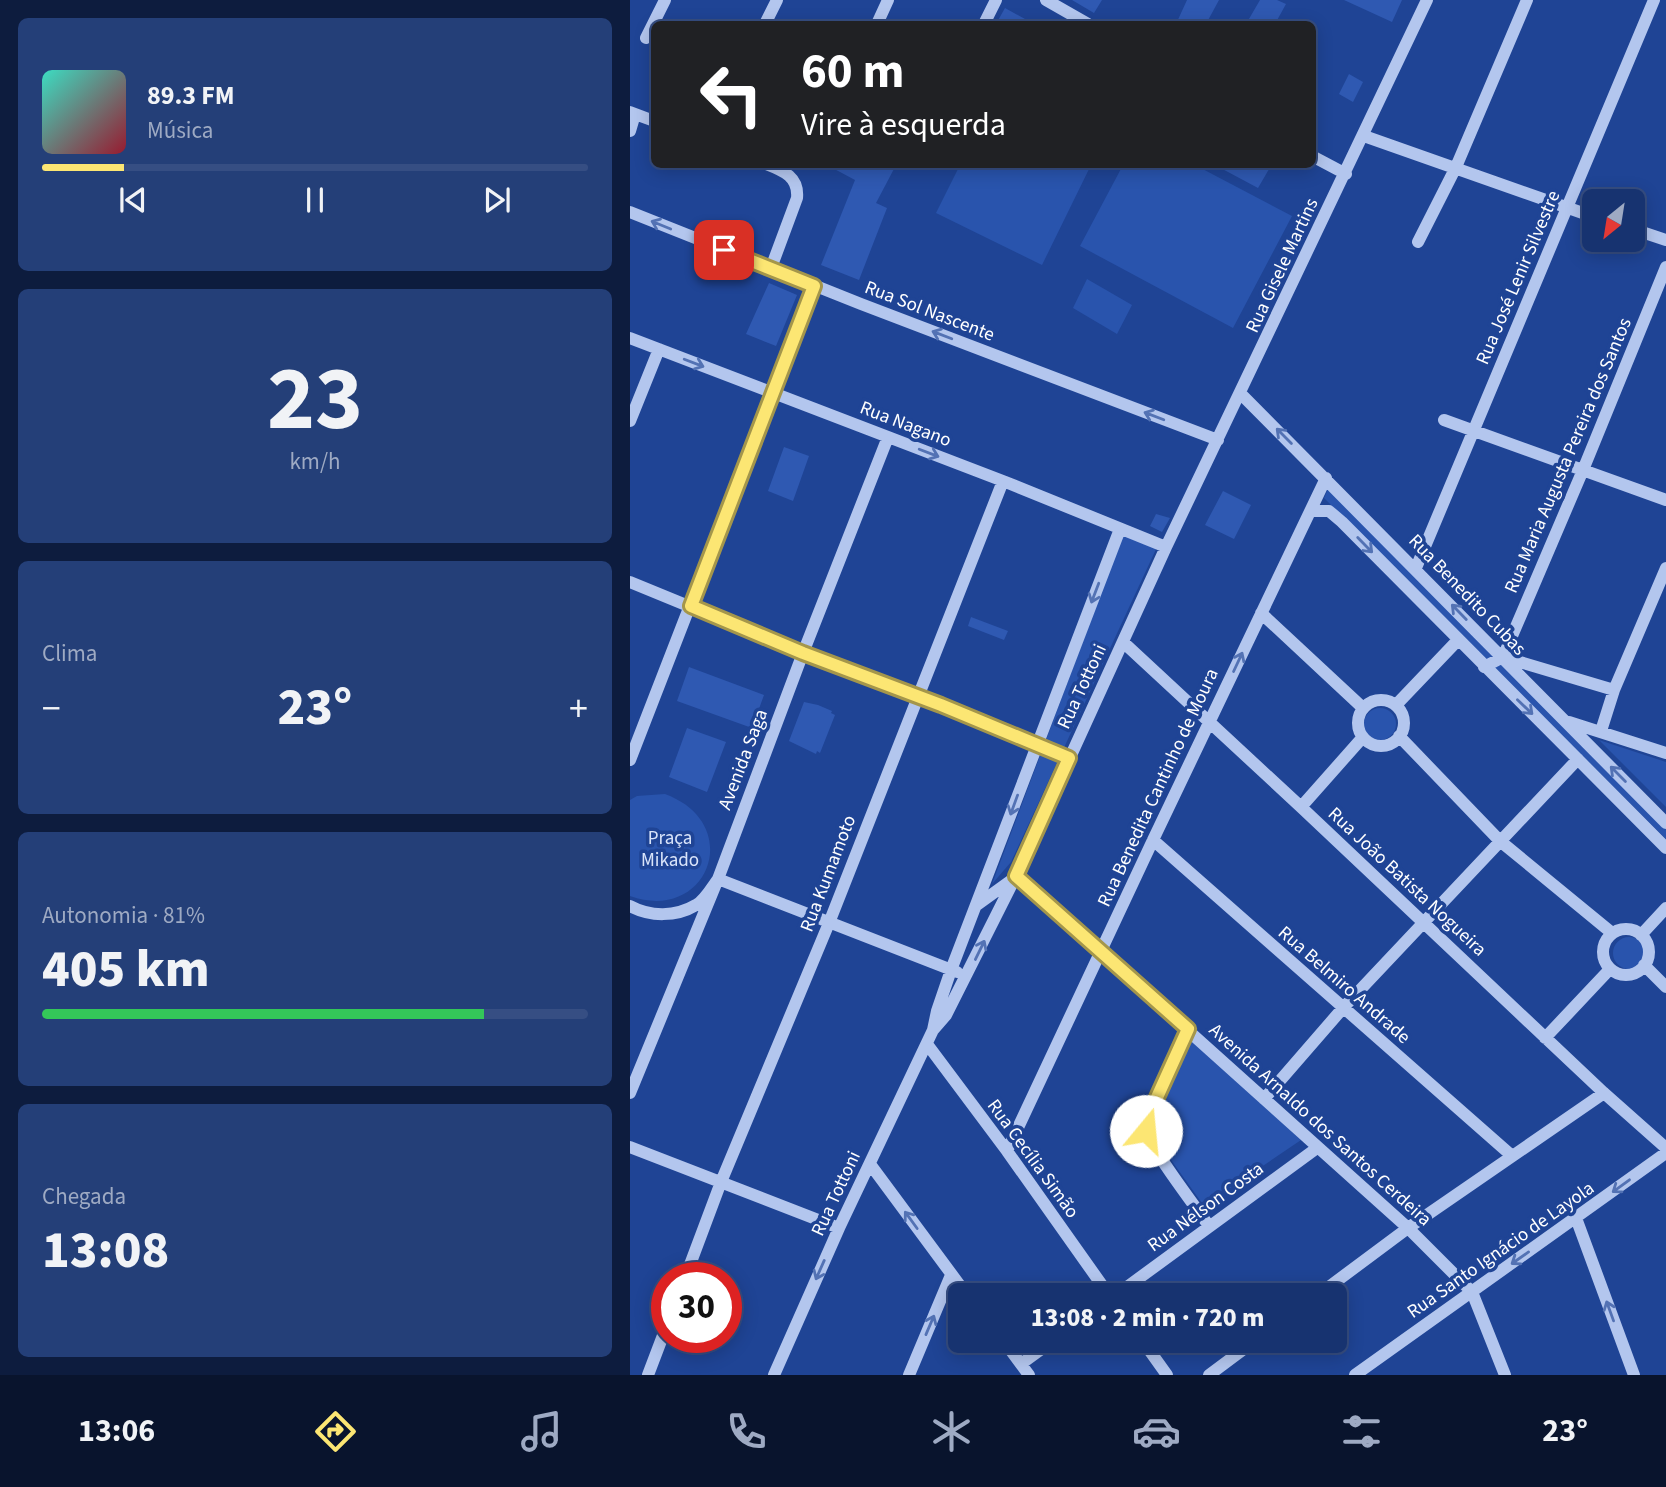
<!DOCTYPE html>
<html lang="pt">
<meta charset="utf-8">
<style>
:root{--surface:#173370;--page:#243f78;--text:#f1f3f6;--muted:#9eaac3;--line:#364e83;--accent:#fce673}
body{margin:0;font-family:"Source Sans 3",sans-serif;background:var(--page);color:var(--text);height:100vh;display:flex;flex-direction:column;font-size:26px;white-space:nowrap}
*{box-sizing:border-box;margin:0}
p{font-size:23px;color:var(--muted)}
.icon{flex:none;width:38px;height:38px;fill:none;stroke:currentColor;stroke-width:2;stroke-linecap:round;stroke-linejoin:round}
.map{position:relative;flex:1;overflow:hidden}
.details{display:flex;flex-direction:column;gap:18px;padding:18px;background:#0d1c3e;width:630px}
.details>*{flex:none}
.banner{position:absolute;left:21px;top:21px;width:665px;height:147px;border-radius:10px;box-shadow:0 4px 18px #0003,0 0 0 2px var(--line);background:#202124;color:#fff;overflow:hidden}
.needle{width:46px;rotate:210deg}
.controls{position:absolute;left:952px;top:189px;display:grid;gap:14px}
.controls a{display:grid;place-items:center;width:63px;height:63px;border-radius:10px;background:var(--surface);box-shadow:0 4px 18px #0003,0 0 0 2px var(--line);font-size:35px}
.speed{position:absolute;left:21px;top:1262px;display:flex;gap:14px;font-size:35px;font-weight:700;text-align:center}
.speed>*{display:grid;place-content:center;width:91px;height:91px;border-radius:50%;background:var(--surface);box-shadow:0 4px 18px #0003,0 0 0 2px var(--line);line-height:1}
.speed .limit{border:10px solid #d22;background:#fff;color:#111}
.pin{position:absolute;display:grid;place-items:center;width:60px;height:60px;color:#fff;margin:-30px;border-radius:14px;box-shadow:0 4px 10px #0006}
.me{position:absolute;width:77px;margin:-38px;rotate:17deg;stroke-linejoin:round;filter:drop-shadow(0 0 5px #0008)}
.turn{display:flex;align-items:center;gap:24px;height:147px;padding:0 35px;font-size:32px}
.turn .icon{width:91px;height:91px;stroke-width:2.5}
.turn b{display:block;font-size:49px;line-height:60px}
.big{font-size:52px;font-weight:800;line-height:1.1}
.details .widget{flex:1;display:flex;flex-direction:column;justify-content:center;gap:10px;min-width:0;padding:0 24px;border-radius:10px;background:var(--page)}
.details .dial{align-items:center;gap:0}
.dial b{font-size:91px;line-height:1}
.song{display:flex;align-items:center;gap:21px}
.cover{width:84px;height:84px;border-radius:10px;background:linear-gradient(135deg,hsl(170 70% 55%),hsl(350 70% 35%))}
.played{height:7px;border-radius:4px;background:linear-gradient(90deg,var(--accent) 15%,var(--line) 15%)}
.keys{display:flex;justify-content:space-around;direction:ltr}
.heat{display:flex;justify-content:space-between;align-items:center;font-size:38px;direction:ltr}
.charge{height:10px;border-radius:5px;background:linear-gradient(90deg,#34c759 81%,var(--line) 0)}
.trip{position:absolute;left:318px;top:1283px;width:399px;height:70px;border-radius:10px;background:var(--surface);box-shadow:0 4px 18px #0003,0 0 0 2px var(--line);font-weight:800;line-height:70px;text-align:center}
.menu{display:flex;height:112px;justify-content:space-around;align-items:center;background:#09142d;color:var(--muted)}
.menu .icon{width:49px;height:49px}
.menu .on{color:var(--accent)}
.menu b{font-size:32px;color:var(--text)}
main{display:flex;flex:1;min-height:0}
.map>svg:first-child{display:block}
.green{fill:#2954ad}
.building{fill:#2f59b2}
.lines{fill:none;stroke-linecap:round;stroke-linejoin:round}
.minor{stroke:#b3c6ee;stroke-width:12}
.oneway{stroke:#5372b4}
.route-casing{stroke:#a4964b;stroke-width:18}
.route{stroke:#fce673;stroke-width:12}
.labels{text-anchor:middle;stroke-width:7;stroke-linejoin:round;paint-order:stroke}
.street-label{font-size:19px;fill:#fff;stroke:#1f4495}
.park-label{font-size:19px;fill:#d9e4fa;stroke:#1f4495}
</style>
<main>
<section class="details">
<div class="widget">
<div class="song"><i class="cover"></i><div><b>89.3 FM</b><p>Música</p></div></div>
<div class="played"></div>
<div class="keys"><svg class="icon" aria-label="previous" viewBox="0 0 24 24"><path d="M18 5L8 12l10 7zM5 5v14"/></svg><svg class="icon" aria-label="pause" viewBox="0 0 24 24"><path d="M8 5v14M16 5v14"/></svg><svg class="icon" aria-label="next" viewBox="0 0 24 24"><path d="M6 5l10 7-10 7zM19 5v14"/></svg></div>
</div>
<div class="widget dial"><b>23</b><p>km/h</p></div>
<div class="widget"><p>Clima</p>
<div class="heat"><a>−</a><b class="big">23°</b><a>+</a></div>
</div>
<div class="widget"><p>Autonomia · 81%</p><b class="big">405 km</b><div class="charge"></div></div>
<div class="widget"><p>Chegada</p><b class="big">13:08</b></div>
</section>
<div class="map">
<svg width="1036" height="1375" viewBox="0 0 1036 1375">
<rect width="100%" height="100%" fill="#1f4495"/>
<path class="green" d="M330,165v-1l131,1 -49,100 -106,-52z
M493,165h72l97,51 -59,112 -153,-82z
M457,279l45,26 -15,29 -44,-26z
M698,489l338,337v13l-342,-341z
M493,534l34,13 -146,315 -19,22z
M734 724a16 16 0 1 1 32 0a16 16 0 1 1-32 0Z
M969,740l67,22v45z
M35,794c81,30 43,130 -35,102v-96l7,-4z
M983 953a16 16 0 1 1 32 0a16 16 0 1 1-32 0Z
M561,1040l110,100 -97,66 -45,-63 -7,-20z"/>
<path class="building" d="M442,0h30l-8,13z
M557,0h32l-13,24h-30z
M630,0h17l9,4 -11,20h-29z
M714,0h58l-10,22z
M375,8l29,16h-38z
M719,74l14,8 -10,20 -14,-8z
M195,164h64l6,3 -19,36 11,5 -28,72 -38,-15 34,-85z
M583,164h59l-14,24z
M139,283l28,12 -21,51 -30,-12z
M154,447l25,9 -16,45 -25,-10z
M593,491l28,14 -17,34 -29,-14z
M526,514l14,4 -8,14 -12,-6z
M341,617l37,14 -4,9 -36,-14z
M59,667l75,28 -12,33 -75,-27z
M174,702l14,3 14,6 -1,2 4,2 -15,38 -3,-2 -1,3 -27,-13z
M57,728l39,14 -19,50 -38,-15z"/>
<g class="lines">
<path class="minor" d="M416,0l42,24
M135,24l12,-24
M247,24l11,-24
M354,24l12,-24
M16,38l19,-38
M0,112l24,9
M0,131l5,-17
M734,136l230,81
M682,156l34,18
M136,164c18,7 33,13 31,34l-26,70
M0,212l231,92 357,136
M1003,229l33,11
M788,242l38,-75 71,-167
M0,338l373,143 163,66
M611,394l425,429
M814,420l222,80
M0,421l29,-72
M681,511h18l13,11 324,326
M786,568l238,-568
M0,582l173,71 114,43 152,62
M631,613l102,95
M493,642l178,165 303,286 62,55
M873,657l80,-187 83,-203
M854,667l19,-10 111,33
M728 723a23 23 0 1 1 46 0a23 23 0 1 1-46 0Z
M766,705l62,-65
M939,722l97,31
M971,731l13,-41 52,-122
M769,736l101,105 112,92
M0,760l184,-474
M671,807l62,-70
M523,840l358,315
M386,876l392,352 64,64 33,83
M347,905l36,-26
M0,906c20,11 46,11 66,-1 9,-5 16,-18 22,-26l239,93
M973 952a23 23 0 1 1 46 0a23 23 0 1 1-46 0Z
M1011,935l25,-27
M1014,965l22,22
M558,1029c-9,20 -44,83 -42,101 2,15 51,79 63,96
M303,1030l13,-15 70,-139 150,-329 261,-547
M915,1038l65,-69
M297,1044l80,107 102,144
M0,1093l88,-214 85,-226 85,-216
M634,1099l79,-91 235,-249
M0,1147l209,81
M377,1151l146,-311 173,-362
M240,1164l97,131
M946,1218l58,157
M55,1278l36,-96 108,-259 174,-442
M486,1295l201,-147
M688,1295l90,-67 196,-135
M373,1340l26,35
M512,1340l25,35
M391,1364l33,-24
M18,1375l19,-50
M144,1375l65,-147 94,-198 4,-19 14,-41 169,-441
M279,1375l42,-100
M579,1375l47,-35
M725,1375l311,-222"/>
</g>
<defs><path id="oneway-shaft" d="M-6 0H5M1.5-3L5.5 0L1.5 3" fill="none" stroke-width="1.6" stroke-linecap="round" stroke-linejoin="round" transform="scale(1.75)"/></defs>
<g class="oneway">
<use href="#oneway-shaft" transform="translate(31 225) rotate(-158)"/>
<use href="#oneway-shaft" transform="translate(312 335) rotate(-159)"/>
<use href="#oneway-shaft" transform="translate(64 363) rotate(21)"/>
<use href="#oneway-shaft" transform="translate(524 416) rotate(-159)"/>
<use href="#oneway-shaft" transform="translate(654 436) rotate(-135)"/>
<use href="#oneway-shaft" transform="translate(299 453) rotate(21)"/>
<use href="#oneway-shaft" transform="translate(735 545) rotate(46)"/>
<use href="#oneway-shaft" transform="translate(465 593) rotate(111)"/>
<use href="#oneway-shaft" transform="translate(829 612) rotate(-134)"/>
<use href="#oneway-shaft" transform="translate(608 662) rotate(-65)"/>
<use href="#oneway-shaft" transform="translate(895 707) rotate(44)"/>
<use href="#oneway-shaft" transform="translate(988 774) rotate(-135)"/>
<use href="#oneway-shaft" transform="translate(384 805) rotate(110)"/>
<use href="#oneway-shaft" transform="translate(350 950) rotate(-64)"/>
<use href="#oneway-shaft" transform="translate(991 1186) rotate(144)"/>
<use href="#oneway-shaft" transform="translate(281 1220) rotate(-126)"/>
<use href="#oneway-shaft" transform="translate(890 1258) rotate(145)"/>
<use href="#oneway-shaft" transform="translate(190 1270) rotate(114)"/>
<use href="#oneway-shaft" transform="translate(980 1311) rotate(-110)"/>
<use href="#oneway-shaft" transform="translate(300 1325) rotate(-67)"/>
</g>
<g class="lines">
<g class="route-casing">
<path id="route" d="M94,250l90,36 -123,320 112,47 138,52 128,53 -53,118 172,153 -39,86 -3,16"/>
</g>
<use href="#route" class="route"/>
</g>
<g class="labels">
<g class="street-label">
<text transform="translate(651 265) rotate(-65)" y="7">Rua Gisele Martins</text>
<text transform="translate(887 277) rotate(-67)" y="7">Rua José Lenir Silvestre</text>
<text transform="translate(300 310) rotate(21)" y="7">Rua Sol Nascente</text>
<text transform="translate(276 423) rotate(21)" y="7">Rua Nagano</text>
<text transform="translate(937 455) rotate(-67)" y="7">Rua Maria Augusta Pereira dos Santos</text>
<text transform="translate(838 594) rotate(46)" y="7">Rua Benedito Cubas</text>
<text transform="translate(451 686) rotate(-65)" y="7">Rua Tottoni</text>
<text transform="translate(112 759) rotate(-69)" y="7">Avenida Saga</text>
<text transform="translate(527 787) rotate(-65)" y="7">Rua Benedita Cantinho de Moura</text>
<text transform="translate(197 873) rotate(-69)" y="7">Rua Kumamoto</text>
<text transform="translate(778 881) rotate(43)" y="7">Rua João Batista Nogueira</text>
<text transform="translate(715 984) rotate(41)" y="7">Rua Belmiro Andrade</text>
<text transform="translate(691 1124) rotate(42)" y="7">Avenida Arnaldo dos Santos Cerdeira</text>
<text transform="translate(404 1158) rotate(54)" y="7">Rua Cecília Simão</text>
<text transform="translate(205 1193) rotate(-65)" y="7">Rua Tottoni</text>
<text transform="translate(575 1206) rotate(-36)" y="7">Rua Nélson Costa</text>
<text transform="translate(870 1249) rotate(-35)" y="7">Rua Santo Ignácio de Layola</text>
</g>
<g class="park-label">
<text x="40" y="844">Praça<tspan x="40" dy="22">Mikado</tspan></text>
</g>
</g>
</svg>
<div class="controls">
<a><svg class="needle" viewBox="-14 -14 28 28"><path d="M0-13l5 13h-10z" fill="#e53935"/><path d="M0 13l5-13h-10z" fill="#9eaac3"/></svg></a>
</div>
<div class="speed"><div class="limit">30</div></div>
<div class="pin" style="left:94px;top:250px;background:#d93025"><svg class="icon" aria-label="arrive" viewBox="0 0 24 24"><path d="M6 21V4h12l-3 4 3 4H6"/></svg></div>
<svg class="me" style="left:516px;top:1131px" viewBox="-20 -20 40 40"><circle r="19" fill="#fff"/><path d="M0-13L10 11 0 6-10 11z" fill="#fce673"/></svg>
<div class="trip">13:08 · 2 min · 720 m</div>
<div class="banner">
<div class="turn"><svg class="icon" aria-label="left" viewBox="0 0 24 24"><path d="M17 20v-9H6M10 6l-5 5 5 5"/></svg><div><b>60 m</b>Vire à esquerda</div></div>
</div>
</div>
</main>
<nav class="menu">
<b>13:06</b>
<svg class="icon on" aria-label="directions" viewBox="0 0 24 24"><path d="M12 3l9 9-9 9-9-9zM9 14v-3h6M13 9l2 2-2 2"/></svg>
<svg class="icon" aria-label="music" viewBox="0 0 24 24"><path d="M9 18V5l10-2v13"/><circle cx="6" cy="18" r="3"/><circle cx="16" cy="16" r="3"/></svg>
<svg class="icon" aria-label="phone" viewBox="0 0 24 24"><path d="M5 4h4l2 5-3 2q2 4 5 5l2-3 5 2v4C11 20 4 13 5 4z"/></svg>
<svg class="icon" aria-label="climate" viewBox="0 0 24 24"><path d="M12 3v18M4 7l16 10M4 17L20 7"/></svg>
<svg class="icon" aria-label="car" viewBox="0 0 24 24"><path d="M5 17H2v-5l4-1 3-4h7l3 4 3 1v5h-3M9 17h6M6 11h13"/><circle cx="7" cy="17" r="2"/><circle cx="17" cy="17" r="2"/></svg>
<svg class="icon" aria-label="filters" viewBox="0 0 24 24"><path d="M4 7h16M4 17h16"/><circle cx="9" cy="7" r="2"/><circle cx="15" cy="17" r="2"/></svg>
<b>23°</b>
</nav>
